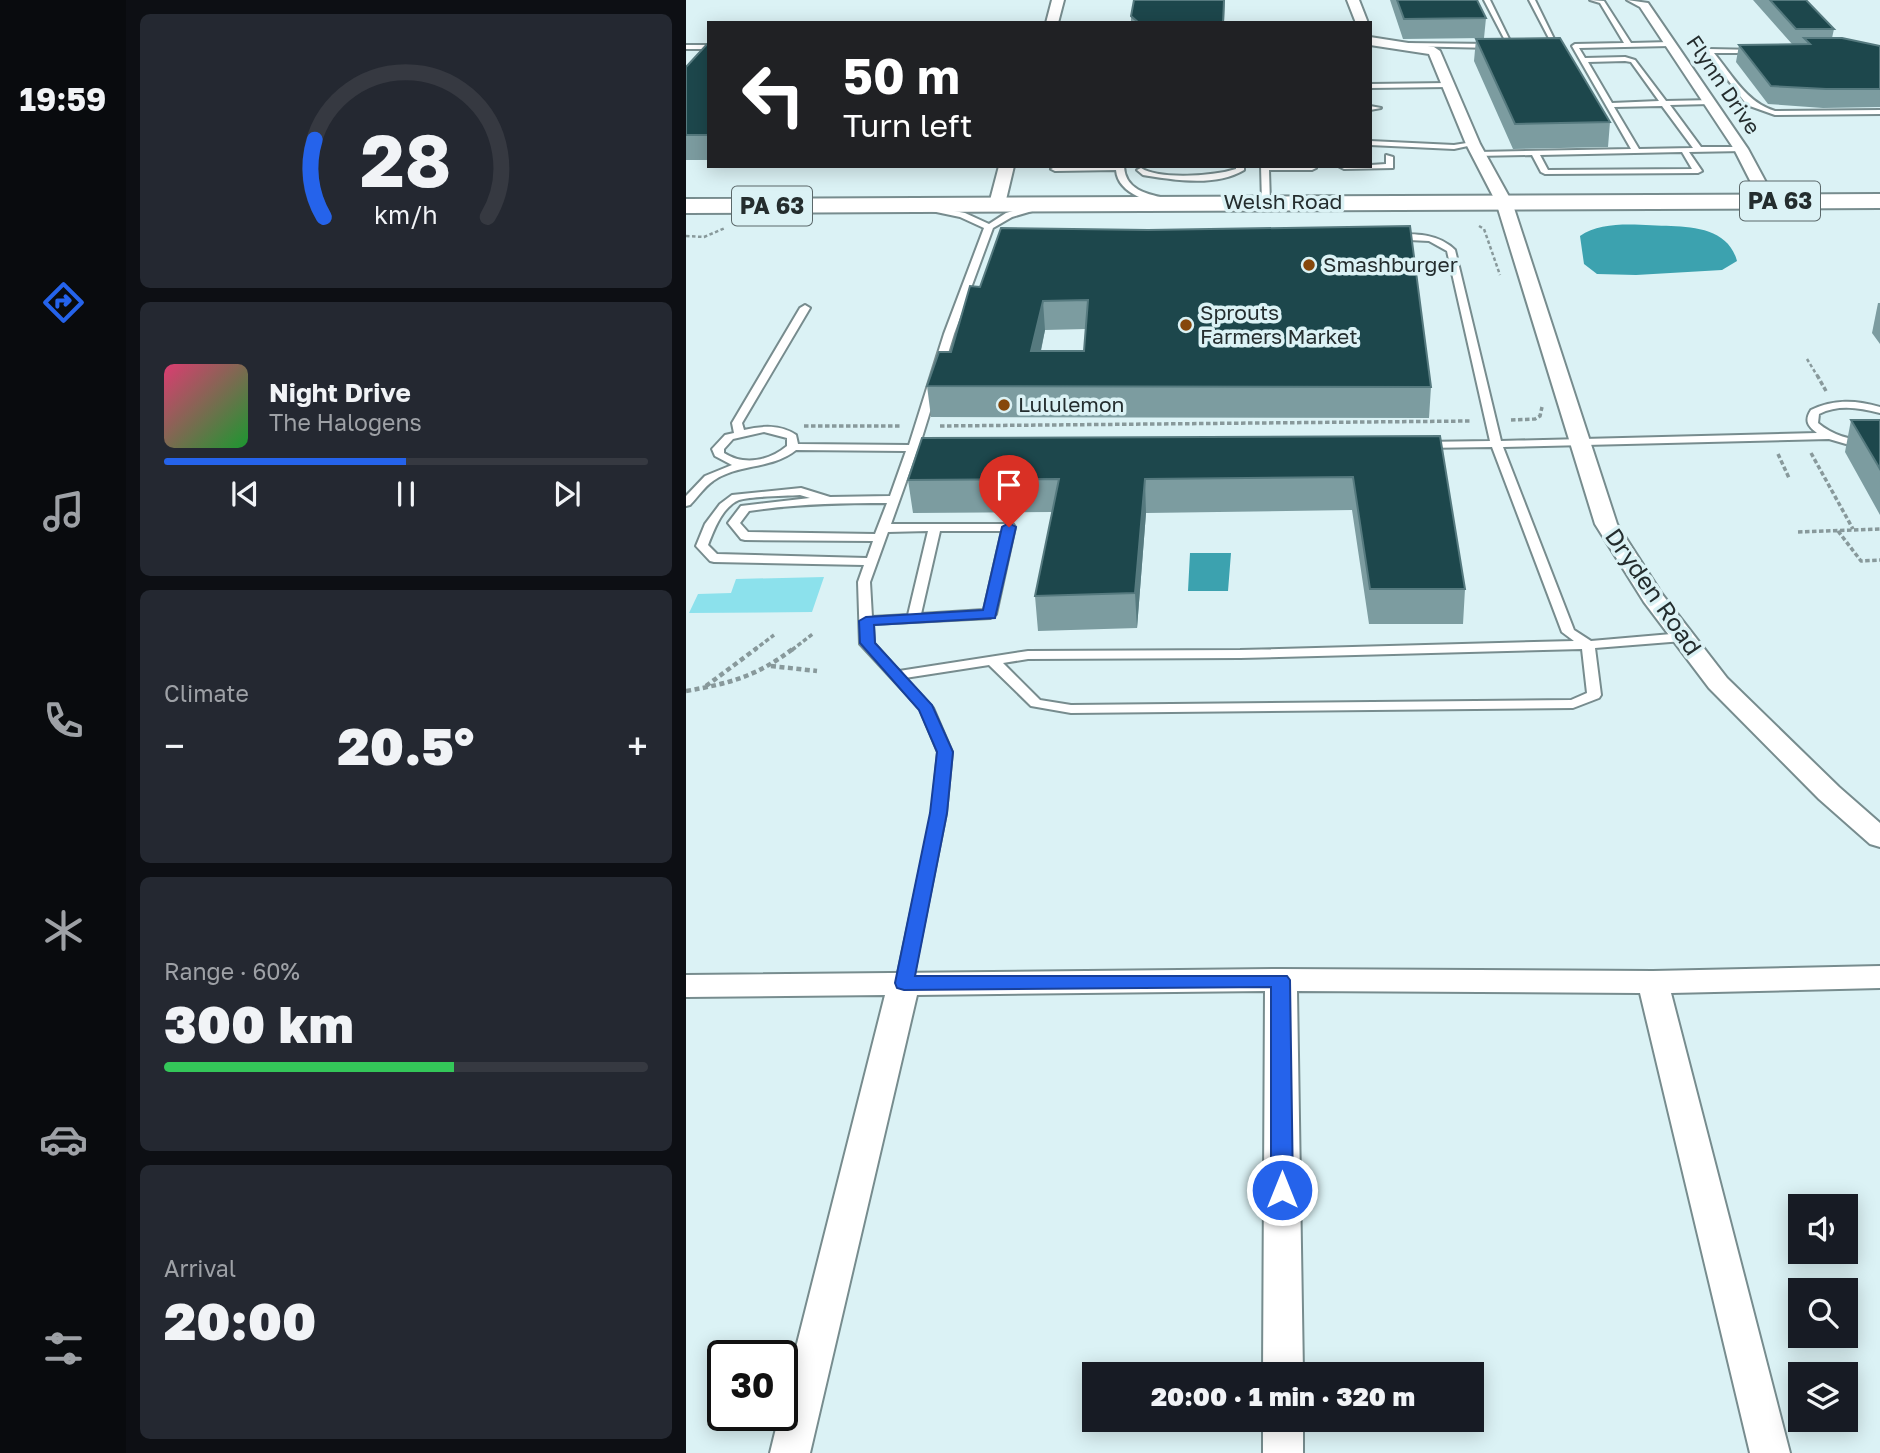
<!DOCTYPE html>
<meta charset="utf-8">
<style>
:root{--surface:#171b24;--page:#242831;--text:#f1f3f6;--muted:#9ea1a6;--line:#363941;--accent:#2563eb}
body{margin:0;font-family:"Golos Text",sans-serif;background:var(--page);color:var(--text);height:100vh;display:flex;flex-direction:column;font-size:26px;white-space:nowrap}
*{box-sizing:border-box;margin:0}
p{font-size:23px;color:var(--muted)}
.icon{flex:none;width:38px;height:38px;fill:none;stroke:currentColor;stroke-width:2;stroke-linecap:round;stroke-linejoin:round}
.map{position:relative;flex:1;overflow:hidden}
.details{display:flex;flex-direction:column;gap:14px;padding:14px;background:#0d0f14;width:560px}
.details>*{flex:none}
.hud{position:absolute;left:21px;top:21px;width:665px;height:147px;border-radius:0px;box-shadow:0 4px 18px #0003;background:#202124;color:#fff;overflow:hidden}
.fabs{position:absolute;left:1102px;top:1194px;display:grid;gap:14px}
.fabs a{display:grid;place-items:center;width:70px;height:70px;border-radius:0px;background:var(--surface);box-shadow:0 4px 18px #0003;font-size:35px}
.speed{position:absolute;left:21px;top:1340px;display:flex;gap:14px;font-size:35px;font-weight:700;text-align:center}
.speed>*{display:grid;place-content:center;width:91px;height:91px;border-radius:50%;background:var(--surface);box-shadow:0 4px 18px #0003;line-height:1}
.speed .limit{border:4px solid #111;border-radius:10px;background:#fff;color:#111}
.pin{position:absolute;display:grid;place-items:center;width:60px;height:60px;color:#fff;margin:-72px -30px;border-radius:50% 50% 50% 0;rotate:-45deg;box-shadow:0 0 7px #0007}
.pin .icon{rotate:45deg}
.me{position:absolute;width:77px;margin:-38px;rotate:0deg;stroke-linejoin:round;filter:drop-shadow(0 0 5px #0008)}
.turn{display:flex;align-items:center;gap:24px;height:147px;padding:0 21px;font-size:32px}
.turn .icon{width:91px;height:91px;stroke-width:2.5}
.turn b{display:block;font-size:49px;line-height:60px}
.big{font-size:52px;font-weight:800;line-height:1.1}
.details .tile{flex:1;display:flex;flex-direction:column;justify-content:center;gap:10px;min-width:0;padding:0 24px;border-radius:10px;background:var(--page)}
.details .dial{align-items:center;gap:0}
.dial svg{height:182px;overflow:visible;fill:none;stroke:var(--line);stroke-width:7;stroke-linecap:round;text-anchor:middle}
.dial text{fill:var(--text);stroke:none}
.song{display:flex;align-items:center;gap:21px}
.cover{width:84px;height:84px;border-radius:10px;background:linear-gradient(135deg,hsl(340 70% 55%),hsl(130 70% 35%))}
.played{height:7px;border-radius:4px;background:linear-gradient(90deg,var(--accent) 50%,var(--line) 50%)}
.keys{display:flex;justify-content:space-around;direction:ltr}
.heat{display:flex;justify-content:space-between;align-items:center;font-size:38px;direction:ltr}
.charge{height:10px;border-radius:5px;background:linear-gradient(90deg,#34c759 60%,var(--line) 0)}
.trip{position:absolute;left:396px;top:1362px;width:402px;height:70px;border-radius:0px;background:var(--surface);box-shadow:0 4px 18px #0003;font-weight:800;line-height:70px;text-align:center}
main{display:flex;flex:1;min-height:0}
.dock{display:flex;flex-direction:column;width:126px;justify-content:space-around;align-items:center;background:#090b0e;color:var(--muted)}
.dock .icon{width:49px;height:49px}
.dock .active{color:var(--accent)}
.dock b{font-size:32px;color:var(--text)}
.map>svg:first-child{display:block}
.green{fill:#8ce1ec}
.water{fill:#3ca2af}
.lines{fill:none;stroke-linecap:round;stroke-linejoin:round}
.service-casing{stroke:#778c8e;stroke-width:4}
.minor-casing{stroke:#778c8e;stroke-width:4}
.primary-casing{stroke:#778c8e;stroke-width:4}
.path-far2{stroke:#88999b;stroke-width:2.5;stroke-dasharray:3.5 2.5;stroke-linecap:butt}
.path-far1{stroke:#88999b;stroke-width:3.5;stroke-dasharray:4.5 2.5;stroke-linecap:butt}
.path{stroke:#88999b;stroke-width:4.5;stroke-dasharray:5 3.5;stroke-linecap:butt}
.service{fill:#fff;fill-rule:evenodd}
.minor{fill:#fff;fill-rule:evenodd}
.primary{fill:#fff;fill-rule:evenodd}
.wall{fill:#7c9ca0;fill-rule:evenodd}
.shaded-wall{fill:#567a7f}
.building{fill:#1d474c;stroke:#567a7f;stroke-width:2;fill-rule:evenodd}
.route{fill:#2563eb;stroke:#184099;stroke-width:2}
.poi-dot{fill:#86470b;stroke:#dbf2f5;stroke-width:2.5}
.labels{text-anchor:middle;stroke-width:7;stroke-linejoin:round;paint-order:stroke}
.far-street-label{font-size:21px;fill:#242d2e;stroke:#dbf2f5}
.far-poi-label{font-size:21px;fill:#242d2e;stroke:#dbf2f5;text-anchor:start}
.shield{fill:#dbf2f5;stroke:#5b686a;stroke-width:2}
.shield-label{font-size:23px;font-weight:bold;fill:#242d2e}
.street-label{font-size:24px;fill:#242d2e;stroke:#dbf2f5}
</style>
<main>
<nav class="dock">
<b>19:59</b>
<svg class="icon active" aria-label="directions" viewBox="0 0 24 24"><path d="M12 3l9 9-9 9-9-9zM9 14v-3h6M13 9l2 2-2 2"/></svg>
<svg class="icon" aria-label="music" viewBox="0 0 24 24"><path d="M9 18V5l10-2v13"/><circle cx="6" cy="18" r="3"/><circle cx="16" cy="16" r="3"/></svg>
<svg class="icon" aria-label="phone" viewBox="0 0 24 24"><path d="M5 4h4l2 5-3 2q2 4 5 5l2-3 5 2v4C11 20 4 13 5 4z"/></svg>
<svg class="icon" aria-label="climate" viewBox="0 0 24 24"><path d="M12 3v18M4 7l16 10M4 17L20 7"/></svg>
<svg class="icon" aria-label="car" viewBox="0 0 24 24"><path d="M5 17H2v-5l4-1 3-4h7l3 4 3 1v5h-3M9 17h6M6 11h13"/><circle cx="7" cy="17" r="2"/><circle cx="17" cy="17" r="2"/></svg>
<svg class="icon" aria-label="filters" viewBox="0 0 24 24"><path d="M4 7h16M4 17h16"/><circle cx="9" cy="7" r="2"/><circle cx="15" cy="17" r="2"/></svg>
</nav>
<section class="details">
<div class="tile dial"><svg viewBox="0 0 100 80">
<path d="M14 69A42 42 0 1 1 86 69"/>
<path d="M14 69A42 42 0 0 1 10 35" stroke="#2563eb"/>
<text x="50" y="56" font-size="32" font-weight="700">28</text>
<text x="50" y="72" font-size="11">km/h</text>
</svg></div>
<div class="tile">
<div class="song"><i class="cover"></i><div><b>Night Drive</b><p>The Halogens</p></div></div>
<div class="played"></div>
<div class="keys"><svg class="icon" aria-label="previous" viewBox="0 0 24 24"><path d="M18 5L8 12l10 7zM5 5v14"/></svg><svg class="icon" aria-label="pause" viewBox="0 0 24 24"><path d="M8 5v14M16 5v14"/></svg><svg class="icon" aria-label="next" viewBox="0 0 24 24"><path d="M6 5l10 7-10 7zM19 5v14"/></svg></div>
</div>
<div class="tile"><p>Climate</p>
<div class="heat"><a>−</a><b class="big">20.5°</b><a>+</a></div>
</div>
<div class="tile"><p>Range · 60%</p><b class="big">300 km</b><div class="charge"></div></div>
<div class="tile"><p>Arrival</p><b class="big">20:00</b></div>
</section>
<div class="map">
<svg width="1194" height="1453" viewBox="0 0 1194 1453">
<rect width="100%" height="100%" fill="#dbf2f5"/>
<path class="green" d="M138,577l-12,35 -123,1 9,-19 33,-1 5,-14z"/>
<path class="water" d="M985,226c27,1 58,5 66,35l-15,9 -86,5 -39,-1 -13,-10 -4,-28c24,-17 64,-10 91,-10z
M504,553h41l-3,38h-40z"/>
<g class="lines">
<g class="service-casing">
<path id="service" d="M798,0h6l23,47 -5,-1z
M843,0h6l23,47 -5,-1z
M904,0l14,1 27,42 39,-1 3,2 -3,2 -91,2 6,10 40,-1 10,3 31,41 47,-1 -3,4 -40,1 31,42h43v4l-55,1 13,19 -4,2 -153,1 -4,-2 -9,-17 -57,1 -1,-2 4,-2 153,-3 -59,-103 3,-2 49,-1 -24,-40zM939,61l6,1 28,39 -47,2 -24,-41zM976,106l31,42 -54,1 -25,-42zM996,152l10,17 -144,1 -8,-15z
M719,43l88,1 3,2 -3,2 -90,-2z
M0,45h23v4h-23z
M1023,49l48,1 -2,3h-41c18,22 33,50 61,58l105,-1v4l-105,1 -28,-10 -41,-54z
M684,84l78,-1 4,2 -4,2 -78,1z
M684,106l11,2 -11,2z
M684,141l84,4 19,-3 4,2 -23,5 -84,-4z
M700,155l7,2v11l-49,1 -4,-2 46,-3z
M438,166c1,27 29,29 50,34v4c-21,0 -56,-9 -58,-34l-61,1 -4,-2 4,-2z
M550,166h8v4c-28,17 -70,10 -101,5l-6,-5 4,-2c18,12 74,8 95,1z
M575,166h54l1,2 -4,2h-43l1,33 -4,3 -4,-3z
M350,204l3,1v4l-27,8 -19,11 -39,106 -34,110h17l5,3 -5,3 -20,1 -26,73h122l2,3 -19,87 -6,4 -117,6 1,19 25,28 129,-20 212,-1 334,-9 -12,-9 -70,-185 -70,1 -5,-3 5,-3 68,-1 -43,-190 -18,-10 -40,-2v-4l3,-1c23,0 46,-1 63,16l46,191 316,-8c-9,-7 -13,-12 -6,-23 23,-11 45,-10 69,-3v6c-21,-5 -41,-9 -61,1l-1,9c18,15 39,19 62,17v6h-27l-24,-7 -326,8 71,183 17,11 92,-8 7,4 -7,4 -88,7 6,47 -2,3 -26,10 -502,5 -40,-7 -42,-41 -84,13 28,30 19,44 -6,61 -34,170 -2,4h-12l-2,-4 36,-170 6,-61 -18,-43 -60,-65 -2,-62 6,-17 -150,-3 -4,-1 -14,-15 9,-22 15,-20 12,-9 69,-7 29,9 60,-1 16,-45 -110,-1c-25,20 -58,13 -83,31 -9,6 -16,17 -23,24l-4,1v-10l19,-20 27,-11 -17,-9 -3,-7 13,-14 9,-2 -2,-10 68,-115 5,-3 5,3 -68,115 2,7c17,-4 36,-6 52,5l2,9 111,1 35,-111 40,-106 -24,-11 -38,-8 4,-3 39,7 24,11 17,-11zM78,432l23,6v8c-18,15 -43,20 -63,7v-4l9,-10zM114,495l10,3 -69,8 -13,17 13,16 4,1 128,1 -6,17 -150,-4 -9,-9c6,-15 14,-38 31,-45 12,-4 47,-4 61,-5zM201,503l-12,31 -127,-2 -8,-9 9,-12c46,-7 92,-8 138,-8zM242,531l-20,84 -36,2 -2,-35 18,-50zM254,531h62l-18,79 -63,4zM896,649l5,44 -16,7 -500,5 -31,-5 -37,-37 25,-4 212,-1z"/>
</g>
<g class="minor-casing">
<path id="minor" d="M366,0h12l-6,23h-12z
M661,0h12l9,23h-12z
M941,0l21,3 100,146 28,52 -2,3h-12l-28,-55 -94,-142z
M684,37l64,10 6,4 40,93 32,58 105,322 45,70 65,84 112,109 41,36v24l-10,-3 -51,-45 -110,-111 -65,-86 -49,-78 -99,-322 -30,-58 -37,-90 -59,-9z
M313,166h15l-9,38 -8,5 -8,-5z
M1194,966v22l-209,5 119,460h-40l-110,-460 -343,-2 6,383h-40l2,-383 -348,4 -107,458h-40l9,-37h3v-13l103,-408 -199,2v-22l595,-6 372,2z
M577,1419h40v34h-40z"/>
</g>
<g class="primary-casing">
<path id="primary" d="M1194,194v14l-1194,5v-14z"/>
</g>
<path class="path-far2" d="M793,226l5,3 16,46
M0,236l18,1 21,-9
M1121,359l11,18"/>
<path class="path-far1" d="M1131,375l9,16
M825,420l24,-1 5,-3 2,-9
M118,426h96
M254,426l531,-5
M1125,453l42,76
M1092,454l11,24
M1152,531l23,30 19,-1
M1112,532l82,-3
M68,650l20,-15
M106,650l22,-17"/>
<path class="path" d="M85,666l46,5
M20,686l51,-38
M0,691c46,-8 71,-15 108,-43"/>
<use href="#service" class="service"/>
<use href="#minor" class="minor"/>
<use href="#primary" class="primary"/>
</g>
<path class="wall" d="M539,0l-1,23h-93v-7z
M704,0h87l9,18 -2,20 -81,1z
M1067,0h53l28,29 -2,9 48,8v61l-57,1 -55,-4 -32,-42 3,-17 53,-1z
M790,39l134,83 -2,25 -95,2 -39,-88z
M23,42v118h-23v-93z
M315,228l430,159 -2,31 -498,-1 -4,-31 24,-34 29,-65zM400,329l-2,22h-43l4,-21z
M1192,303h2v41l-8,-11z
M1165,420h29v95l-35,-63z
M754,436l25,153 -2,35h-94l-17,-114 -206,3 -9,115 -99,3 -3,-35 17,-84 -139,1 -5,-33z"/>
<path class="shaded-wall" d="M357,301l2,29 -11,52 -3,-31z
M459,479l1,34 -9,115 -2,-35z"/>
<path class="building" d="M448,0h90l-1,23h-84l-8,-7z
M711,0h80l9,18 -82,1z
M1084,0h36l28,29h-38z
M874,38l50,84 -95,2 -39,-85z
M1118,38h38l38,8v43h-54l-55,-3 -32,-41 71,-1z
M23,42v93h-23v-68z
M724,226l21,161 -504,-1 12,-34h12l19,-66 10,1 21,-59 147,2zM402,300l-4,51h-53l12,-50z
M1165,420h29v49z
M754,436l25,153h-95l-17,-112 -208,2 -10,114 -100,3 24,-117 -151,1 14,-42z"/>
<path class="route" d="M323,523l7,4 -21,91 -121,7 1,18 57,62 21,47 -6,61 -32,163h372l3,4 3,210 -4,6 -7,3 -8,-3 -3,-6v-203l-367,3 -7,-2 -2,-5 35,-170 7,-61 -18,-42 -59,-67 -1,-22 7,-4 117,-7 19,-83z"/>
<g class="poi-dot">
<circle cx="623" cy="265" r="7"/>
<circle cx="500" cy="325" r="7"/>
<circle cx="318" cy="405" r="7"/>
</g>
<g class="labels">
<g class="far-street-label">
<text transform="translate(1037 85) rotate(56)" y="7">Flynn Drive</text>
<text x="597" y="209">Welsh Road</text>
</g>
<g class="far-poi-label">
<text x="637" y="272">Smashburger</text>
<text x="514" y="320">Sprouts<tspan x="514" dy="24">Farmers Market</tspan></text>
<text x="332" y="412">Lululemon</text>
</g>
<g class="shield">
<rect x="1054" y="181.5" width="80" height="39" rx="5"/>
<rect x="46" y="186.5" width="80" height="39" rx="5"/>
</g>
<g class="shield-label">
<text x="1094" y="209">PA 63</text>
<text x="86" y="214">PA 63</text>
</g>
<g class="street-label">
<text transform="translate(967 592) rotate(55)" y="8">Dryden Road</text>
</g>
</g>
</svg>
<div class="fabs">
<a><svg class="icon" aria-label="sound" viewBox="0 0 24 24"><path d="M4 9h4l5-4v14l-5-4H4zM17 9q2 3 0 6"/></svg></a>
<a><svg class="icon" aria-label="search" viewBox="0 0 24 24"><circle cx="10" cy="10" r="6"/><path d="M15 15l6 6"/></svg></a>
<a><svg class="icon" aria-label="layers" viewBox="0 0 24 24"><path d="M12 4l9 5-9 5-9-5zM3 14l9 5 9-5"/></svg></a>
</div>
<div class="speed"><div class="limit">30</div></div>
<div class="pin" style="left:323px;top:527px;background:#d93025"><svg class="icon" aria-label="arrive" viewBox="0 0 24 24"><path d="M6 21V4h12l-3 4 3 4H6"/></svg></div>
<svg class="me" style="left:596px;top:1190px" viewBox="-20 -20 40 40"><circle r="17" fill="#2563eb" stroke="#fff" stroke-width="3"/><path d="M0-11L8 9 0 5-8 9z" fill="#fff"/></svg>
<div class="trip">20:00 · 1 min · 320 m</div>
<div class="hud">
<div class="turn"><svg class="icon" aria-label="left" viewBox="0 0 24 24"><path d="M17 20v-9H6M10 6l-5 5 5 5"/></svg><div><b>50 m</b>Turn left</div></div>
</div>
</div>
</main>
